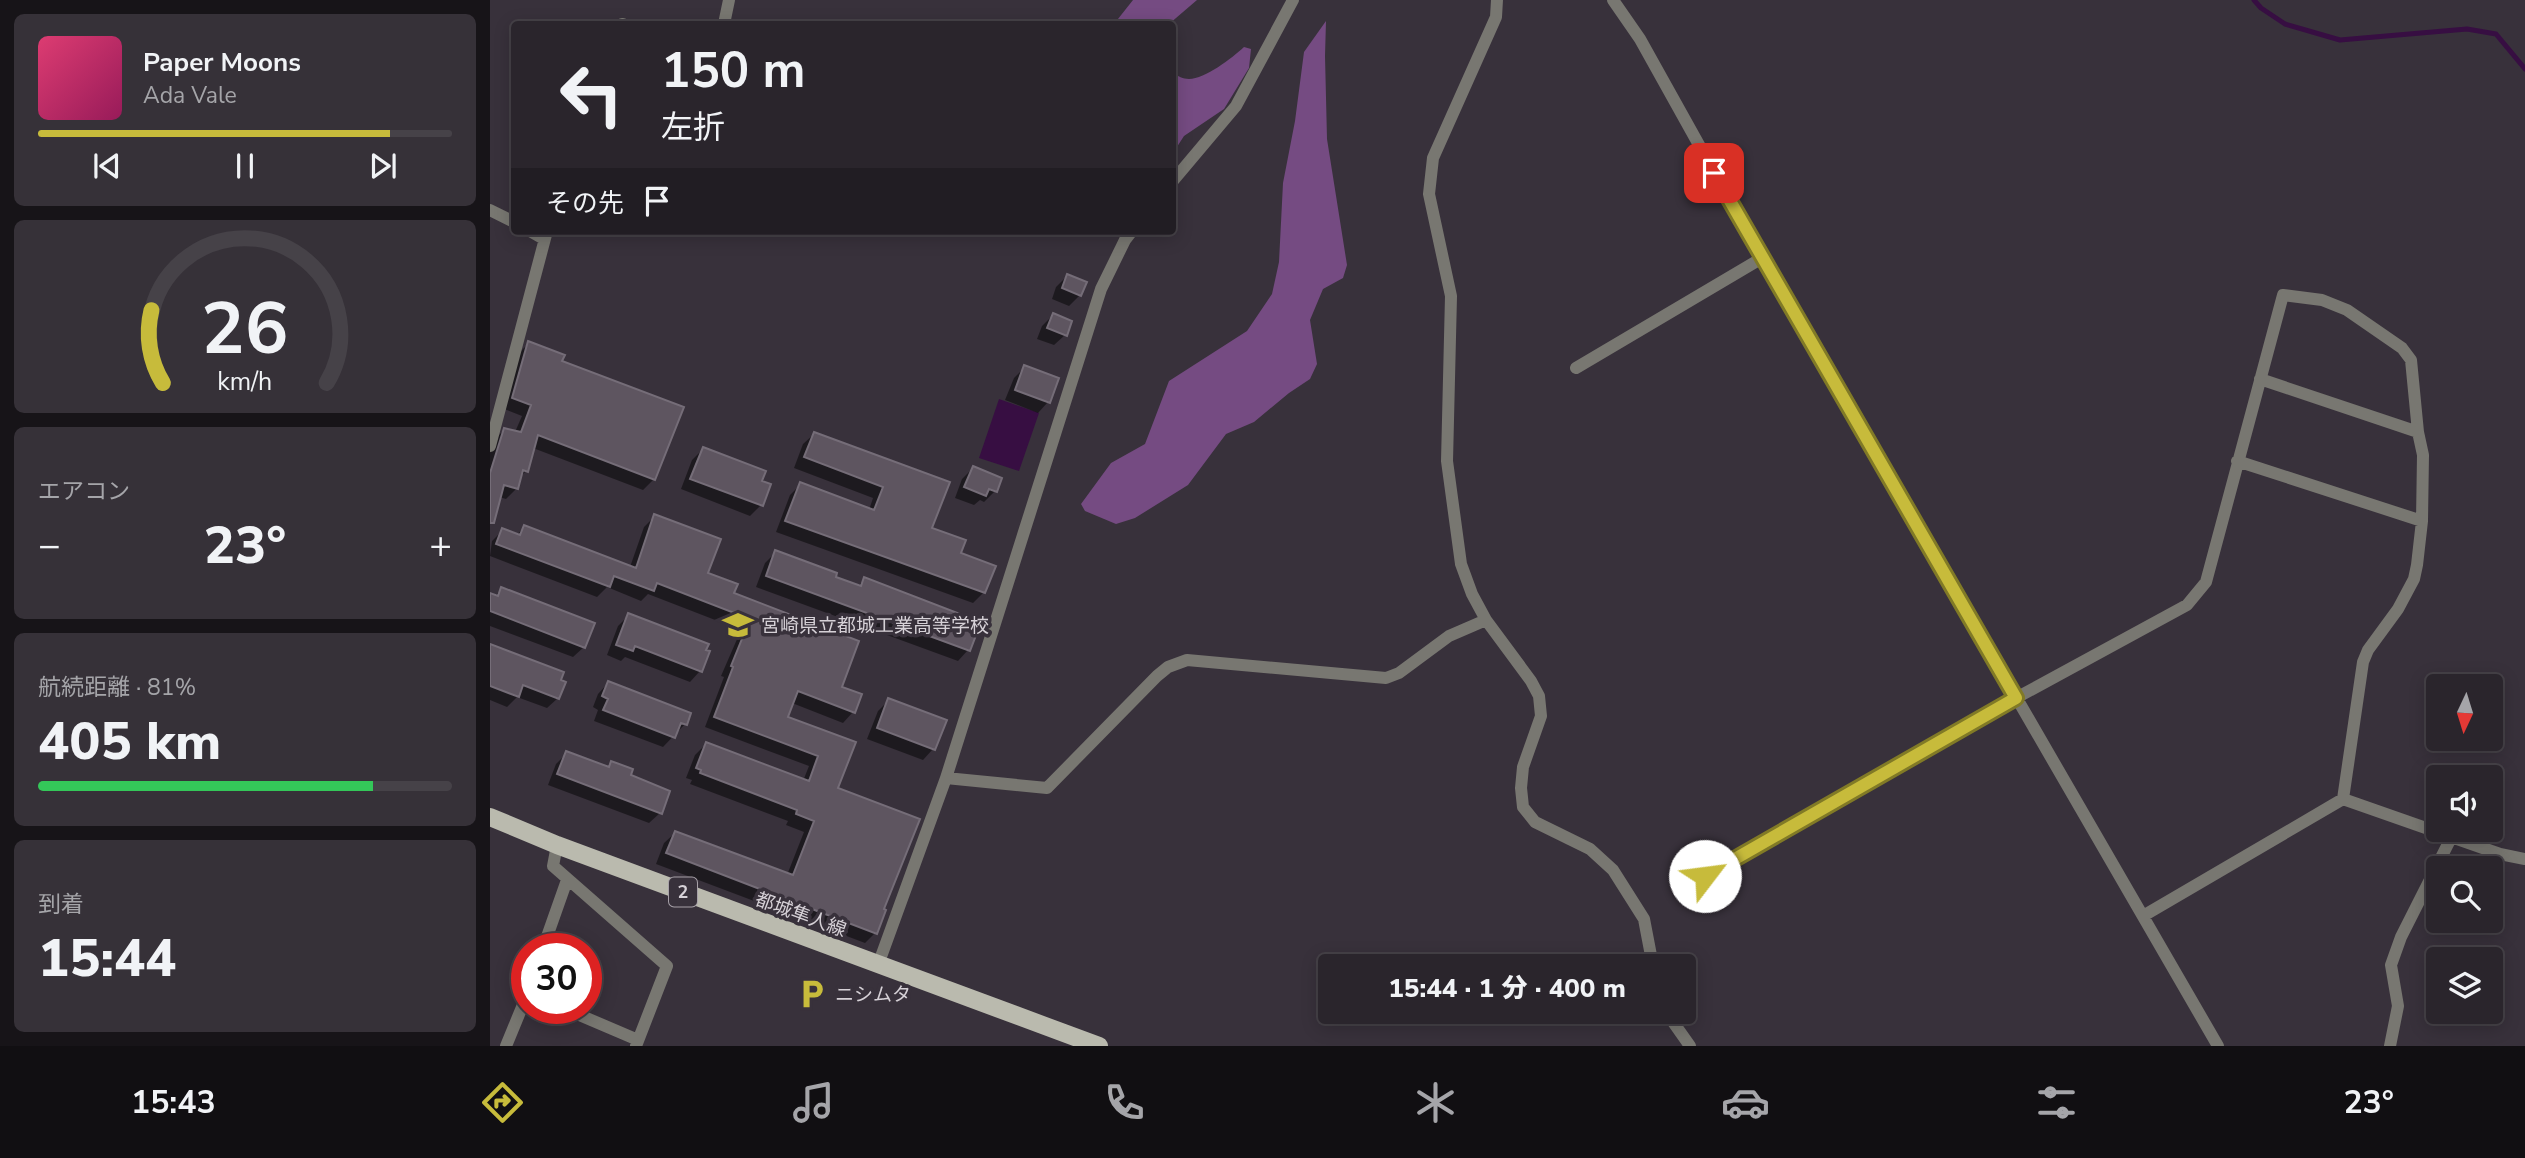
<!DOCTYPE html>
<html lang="ja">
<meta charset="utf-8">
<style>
:root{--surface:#2a252c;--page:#363138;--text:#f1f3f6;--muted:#a5a5a9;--line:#464248;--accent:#c7bb3b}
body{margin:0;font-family:"Nunito Sans","Noto Sans JP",sans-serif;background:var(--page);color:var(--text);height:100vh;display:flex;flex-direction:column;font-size:26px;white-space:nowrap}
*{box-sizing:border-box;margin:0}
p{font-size:23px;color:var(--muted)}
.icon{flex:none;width:38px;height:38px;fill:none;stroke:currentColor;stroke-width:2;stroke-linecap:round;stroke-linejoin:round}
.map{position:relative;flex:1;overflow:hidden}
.details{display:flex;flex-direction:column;gap:14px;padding:14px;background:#171418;width:490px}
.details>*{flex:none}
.guide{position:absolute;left:21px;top:21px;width:665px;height:214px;border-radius:7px;box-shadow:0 4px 18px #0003,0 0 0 2px var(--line);background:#2a252c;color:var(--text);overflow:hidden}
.needle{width:46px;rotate:184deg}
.controls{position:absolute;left:1936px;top:674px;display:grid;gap:14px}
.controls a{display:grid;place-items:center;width:77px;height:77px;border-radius:7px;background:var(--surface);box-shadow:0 4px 18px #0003,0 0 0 2px var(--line);font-size:35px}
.speed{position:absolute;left:21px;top:933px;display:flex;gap:14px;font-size:35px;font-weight:700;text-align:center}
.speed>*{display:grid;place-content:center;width:91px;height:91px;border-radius:50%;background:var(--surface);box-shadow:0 4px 18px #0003,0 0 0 2px var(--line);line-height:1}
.speed .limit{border:10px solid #d22;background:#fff;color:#111}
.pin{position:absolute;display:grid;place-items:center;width:60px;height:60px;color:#fff;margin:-30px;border-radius:14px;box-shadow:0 4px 10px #0006}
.me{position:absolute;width:77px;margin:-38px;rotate:60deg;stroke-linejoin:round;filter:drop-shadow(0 0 5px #0008)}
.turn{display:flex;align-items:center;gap:24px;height:147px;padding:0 35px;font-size:32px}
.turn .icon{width:91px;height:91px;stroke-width:2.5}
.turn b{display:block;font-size:49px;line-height:60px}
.then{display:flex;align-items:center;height:66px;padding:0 35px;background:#0003;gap:14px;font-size:26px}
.big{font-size:52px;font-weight:800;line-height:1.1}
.details .card{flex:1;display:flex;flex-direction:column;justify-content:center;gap:10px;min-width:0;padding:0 24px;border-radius:10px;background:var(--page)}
.details .dial{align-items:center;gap:0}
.dial svg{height:182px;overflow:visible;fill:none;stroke:var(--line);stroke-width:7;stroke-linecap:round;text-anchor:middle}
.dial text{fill:var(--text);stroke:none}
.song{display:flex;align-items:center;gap:21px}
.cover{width:84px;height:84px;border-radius:10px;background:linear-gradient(135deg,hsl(340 70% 55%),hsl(330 70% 35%))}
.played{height:7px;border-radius:4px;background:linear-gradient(90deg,var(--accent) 85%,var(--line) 85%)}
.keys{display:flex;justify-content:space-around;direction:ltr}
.heat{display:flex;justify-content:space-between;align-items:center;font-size:38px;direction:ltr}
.charge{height:10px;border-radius:5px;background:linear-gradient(90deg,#34c759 81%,var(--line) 0)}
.trip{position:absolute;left:828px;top:954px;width:378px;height:70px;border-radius:7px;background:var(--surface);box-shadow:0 4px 18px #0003,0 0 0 2px var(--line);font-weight:800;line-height:70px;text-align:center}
.tabs{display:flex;height:112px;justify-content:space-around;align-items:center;background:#110f12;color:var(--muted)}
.tabs .icon{width:49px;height:49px}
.tabs .selected{color:var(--accent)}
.tabs b{font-size:32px;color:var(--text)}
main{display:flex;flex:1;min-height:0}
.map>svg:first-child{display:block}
.forest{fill:#754b82}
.water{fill:#370e42}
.shadow{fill:#0007}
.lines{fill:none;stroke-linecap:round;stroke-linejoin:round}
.stream{stroke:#370e42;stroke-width:5}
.building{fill:#5e5560;stroke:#756d78;stroke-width:2}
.minor{stroke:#787771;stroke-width:12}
.primary{stroke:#babaae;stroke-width:18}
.route-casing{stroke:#817a26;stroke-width:18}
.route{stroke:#c7bb3b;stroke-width:12}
.labels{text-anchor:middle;stroke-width:7;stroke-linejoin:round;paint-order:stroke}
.shield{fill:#38313b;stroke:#a7a1a8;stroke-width:2}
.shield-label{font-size:18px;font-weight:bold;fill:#d6d1d7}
.poi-label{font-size:19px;fill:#d6d1d7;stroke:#38313b;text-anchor:start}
.street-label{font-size:19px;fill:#d6d1d7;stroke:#38313b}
</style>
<main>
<section class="details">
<div class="card">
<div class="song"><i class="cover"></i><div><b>Paper Moons</b><p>Ada Vale</p></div></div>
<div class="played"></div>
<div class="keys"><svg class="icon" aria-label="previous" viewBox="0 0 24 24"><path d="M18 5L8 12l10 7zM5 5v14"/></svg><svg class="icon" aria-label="pause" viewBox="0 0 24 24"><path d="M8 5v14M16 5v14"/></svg><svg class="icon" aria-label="next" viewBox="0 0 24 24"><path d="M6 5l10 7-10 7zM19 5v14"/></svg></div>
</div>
<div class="card dial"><svg viewBox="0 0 100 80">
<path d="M14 69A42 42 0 1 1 86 69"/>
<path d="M14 69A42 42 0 0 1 9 37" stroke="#c7bb3b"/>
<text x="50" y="56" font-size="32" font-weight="700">26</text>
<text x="50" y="72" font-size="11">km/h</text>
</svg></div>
<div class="card"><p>エアコン</p>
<div class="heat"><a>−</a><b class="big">23°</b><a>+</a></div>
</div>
<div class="card"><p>航続距離 · 81%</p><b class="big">405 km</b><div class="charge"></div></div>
<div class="card"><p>到着</p><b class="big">15:44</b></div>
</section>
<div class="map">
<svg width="2035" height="1046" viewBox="0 0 2035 1046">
<rect width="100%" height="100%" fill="#38313b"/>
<path class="forest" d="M643,0h64l-28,24h-55z
M836,21l-1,35 2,83 20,126 -4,13 -20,11 -13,31 7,44 -7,15 -21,14 -35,29 -28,12 -38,51 -53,33 -19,6 -31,-13 -4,-7 30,-41 34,-19 24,-63 78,-50 25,-37 7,-32 4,-79 12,-62 9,-69z
M754,47l7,2 -2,19 -25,41 -40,27 -11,17v-80c5,3 10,6 16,6 16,0 43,-21 55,-32z"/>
<path class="water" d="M509,399l40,14 -20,58 -40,-13z"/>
<path class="shadow" d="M577,276l13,19 -11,11 -17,-7 4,-12z
M563,315l12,20 -11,10 -17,-6 5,-13z
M39,343l31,19 94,117 -11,11 -110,-42 -7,23 -7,7 -2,10 -11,11 -7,-2 -9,21v-65l4,-13 10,-10 11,2 7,-16 -20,-8 16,-54z
M535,367l23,35 -10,11 -33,-13 9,-22z
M324,434l134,49 -18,46 29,25 25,38 -11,11 -197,-71 14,-37 11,-11 68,26 4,-12 -79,-30 9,-24z
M213,449l57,33 1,23 -11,11 -69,-27 11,-29z
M483,468l22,23 -11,11 -4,-2 -6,5 -19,-7 7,-19z
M165,516l51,58 134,114 13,24 -10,11 -51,-20 -6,15 68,25 -18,46 46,121 -7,23 -10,10 -209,-79 8,-21 11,-10 112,42 17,-43 -18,-7 2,-4 -98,-37 2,-4 -6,-2 9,-23 11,-11 97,37 6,-15 -104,-39 19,-50 -3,-1 20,-46 -93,-36 -7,7 -34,-14 -10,10 -107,-41 2,-15 11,-11 13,6 8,-9 106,40 14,-40z
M286,552l81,35 8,-8 103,71 -10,11 -202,-74 9,-24z
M12,589l82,58 -11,10 -83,-31v-31l4,2z
M139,615l71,56 -10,11 -65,-25 -4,4 -14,-6 11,-29z
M0,646l68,52 -11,10 -30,-11 -10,10 -17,-7z
M118,683l77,41 -22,23 -69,-26 4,-11 -5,-3 5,-13z
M399,700l44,49 -10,11 -56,-21 11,-28z
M77,753l39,15 6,-5 16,13 32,37 -11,10 -101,-38 8,-21z"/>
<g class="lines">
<path class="stream" d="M1764,0l7,8 24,16 55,16 127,-11 29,5 29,35"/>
</g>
<path class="building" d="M577,274l20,8 -6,14 -19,-8z
M563,313l19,8 -5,15 -20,-8z
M38,341l37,14 -3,6 122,46 -29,73 -117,-45 -10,37 -5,-2 -5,19 -14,-4 -10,38h-4v-50l14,-45 17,4 10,-27 -19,-7z
M534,365l35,13 -9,25 -35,-13z
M324,432l136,50 -18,46 34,12 -5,13 35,13 -11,27 -200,-72 15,-39 74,28 9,-23 -79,-30z
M213,447l63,24 -4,10 9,3 -8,22 -73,-27z
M483,466l29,12 -5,14 -8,-3 -3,7 -22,-9z
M164,514l67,25 -13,34 30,11 -4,9 125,48 -17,46 20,7 -7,19 -57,-22 -10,26 68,25 -18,46 82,31 -36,90 2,1 -9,24 -211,-81 9,-22 118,44 21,-54 -18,-7 1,-4 -97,-37 1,-3 -5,-2 10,-26 103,39 9,-25 -104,-39 19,-50 -2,-1 19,-47 -93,-36 -3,8 -40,-15 -4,11 -114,-43 6,-16 18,7 4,-10 112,43z
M285,550l62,23 -1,4 25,9 3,-9 117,45 -11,29 -204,-75z
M11,587l94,36 -10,25 -95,-37v-18l8,3z
M138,613l81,31 -3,6 4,1 -8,21 -67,-26 -2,5 -17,-6z
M0,644l74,28 -3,8 5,2 -7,17 -36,-14 -4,12 -29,-11z
M118,681l83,32 -4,12 -6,-2 -6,15 -72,-28 5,-11 -6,-3z
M398,698l59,22 -12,30 -58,-22z
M76,751l43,16 2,-6 22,8 -2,6 39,16 -8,23 -105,-40z"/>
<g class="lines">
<path class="minor" d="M1007,0l-1,17 -63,141 -4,36 22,102 -4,165 14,103 11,30 14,26 45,61 8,15 2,20 -18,51 -2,21 2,19 12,15 55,27 23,21 31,49 9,47
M1123,0l27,39 122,219 456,788
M132,24h1
M234,24l5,-24
M682,182l64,-76 57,-106
M0,210l24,12
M40,231l14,8
M1086,368l186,-110
M1770,379l158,53
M0,446l57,-215
M1747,461l185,60
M456,778l101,10 110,-112 11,-9 19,-7 199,18 13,-5 50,-37 37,-16
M1853,799l157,55 25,5
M67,845l-4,21 114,100 -31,80
M1215,876l311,-178 171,-93 19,-23 77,-287 39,5 25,10 55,38 9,12 7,72 5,23 -1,66 -5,44 -3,14 -16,30 -30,41 -5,12 -20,137 -200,117
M53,948l24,-68
M388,965l68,-187 155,-489 24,-49 7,-9
M73,1008l75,32
M1176,1012l24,34
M16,1046l21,-51
M1900,1046l8,-40 -7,-41 10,-28 51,-101"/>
<path class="primary" d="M0,817l67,28 542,201"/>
</g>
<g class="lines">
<g class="route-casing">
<path id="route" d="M1215,876l311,-178 -302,-525"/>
</g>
<use href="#route" class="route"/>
</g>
<defs>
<g id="school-bare" transform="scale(2.415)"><path d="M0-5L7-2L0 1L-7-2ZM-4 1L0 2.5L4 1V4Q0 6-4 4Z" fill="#c7bb3b" stroke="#38313b" stroke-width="2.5" paint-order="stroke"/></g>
<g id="parking-bare" transform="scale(2.415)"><path d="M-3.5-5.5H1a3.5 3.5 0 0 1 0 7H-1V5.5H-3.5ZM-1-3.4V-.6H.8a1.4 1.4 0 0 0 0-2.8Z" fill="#c7bb3b" stroke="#38313b" stroke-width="2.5" paint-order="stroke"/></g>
</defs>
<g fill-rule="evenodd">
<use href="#school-bare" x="248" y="625"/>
<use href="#parking-bare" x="322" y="994"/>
</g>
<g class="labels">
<rect class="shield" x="179" y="877.5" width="28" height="29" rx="5"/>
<g class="shield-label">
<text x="193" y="898">2</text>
</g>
<g class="poi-label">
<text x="271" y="632">宮崎県立都城工業高等学校</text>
<text x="345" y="1001">ニシムタ</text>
</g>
<g class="street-label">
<text transform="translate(311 914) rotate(20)" y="7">都城隼人線</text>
</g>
</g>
</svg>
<div class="controls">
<a><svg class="needle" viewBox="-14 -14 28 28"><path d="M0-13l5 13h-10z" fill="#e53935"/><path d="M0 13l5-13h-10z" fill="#a5a5a9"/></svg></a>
<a><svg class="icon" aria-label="sound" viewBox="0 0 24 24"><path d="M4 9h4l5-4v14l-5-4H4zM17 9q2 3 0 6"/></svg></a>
<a><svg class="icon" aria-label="search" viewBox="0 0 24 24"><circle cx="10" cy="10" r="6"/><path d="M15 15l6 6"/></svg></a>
<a><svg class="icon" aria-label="layers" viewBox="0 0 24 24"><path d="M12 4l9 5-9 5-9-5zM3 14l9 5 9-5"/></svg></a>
</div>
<div class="speed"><div class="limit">30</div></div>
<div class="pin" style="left:1224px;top:173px;background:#d93025"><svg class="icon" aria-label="arrive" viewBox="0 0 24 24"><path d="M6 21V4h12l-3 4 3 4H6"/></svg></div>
<svg class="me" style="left:1215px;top:876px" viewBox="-20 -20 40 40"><circle r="19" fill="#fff"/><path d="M0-13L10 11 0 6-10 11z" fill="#c7bb3b"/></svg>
<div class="trip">15:44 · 1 分 · 400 m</div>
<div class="guide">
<div class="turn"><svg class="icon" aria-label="left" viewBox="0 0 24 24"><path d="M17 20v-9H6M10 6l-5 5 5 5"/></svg><div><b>150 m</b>左折</div></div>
<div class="then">その先<svg class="icon" aria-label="arrive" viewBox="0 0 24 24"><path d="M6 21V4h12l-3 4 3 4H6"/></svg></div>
</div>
</div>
</main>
<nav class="tabs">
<b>15:43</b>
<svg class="icon selected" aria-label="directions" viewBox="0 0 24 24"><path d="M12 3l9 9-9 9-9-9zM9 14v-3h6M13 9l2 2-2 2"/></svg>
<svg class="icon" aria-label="music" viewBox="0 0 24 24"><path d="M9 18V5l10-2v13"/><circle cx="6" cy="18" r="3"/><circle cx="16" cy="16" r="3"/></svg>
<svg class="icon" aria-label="phone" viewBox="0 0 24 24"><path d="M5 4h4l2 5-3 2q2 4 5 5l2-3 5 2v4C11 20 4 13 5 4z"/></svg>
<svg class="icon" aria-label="climate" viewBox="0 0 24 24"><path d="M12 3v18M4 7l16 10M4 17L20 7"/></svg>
<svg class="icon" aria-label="car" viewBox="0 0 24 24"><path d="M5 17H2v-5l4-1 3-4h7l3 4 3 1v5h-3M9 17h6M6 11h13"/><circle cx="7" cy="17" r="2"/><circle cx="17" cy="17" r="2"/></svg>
<svg class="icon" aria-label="filters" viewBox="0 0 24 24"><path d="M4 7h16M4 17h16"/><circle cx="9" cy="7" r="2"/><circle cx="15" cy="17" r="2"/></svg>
<b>23°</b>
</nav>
